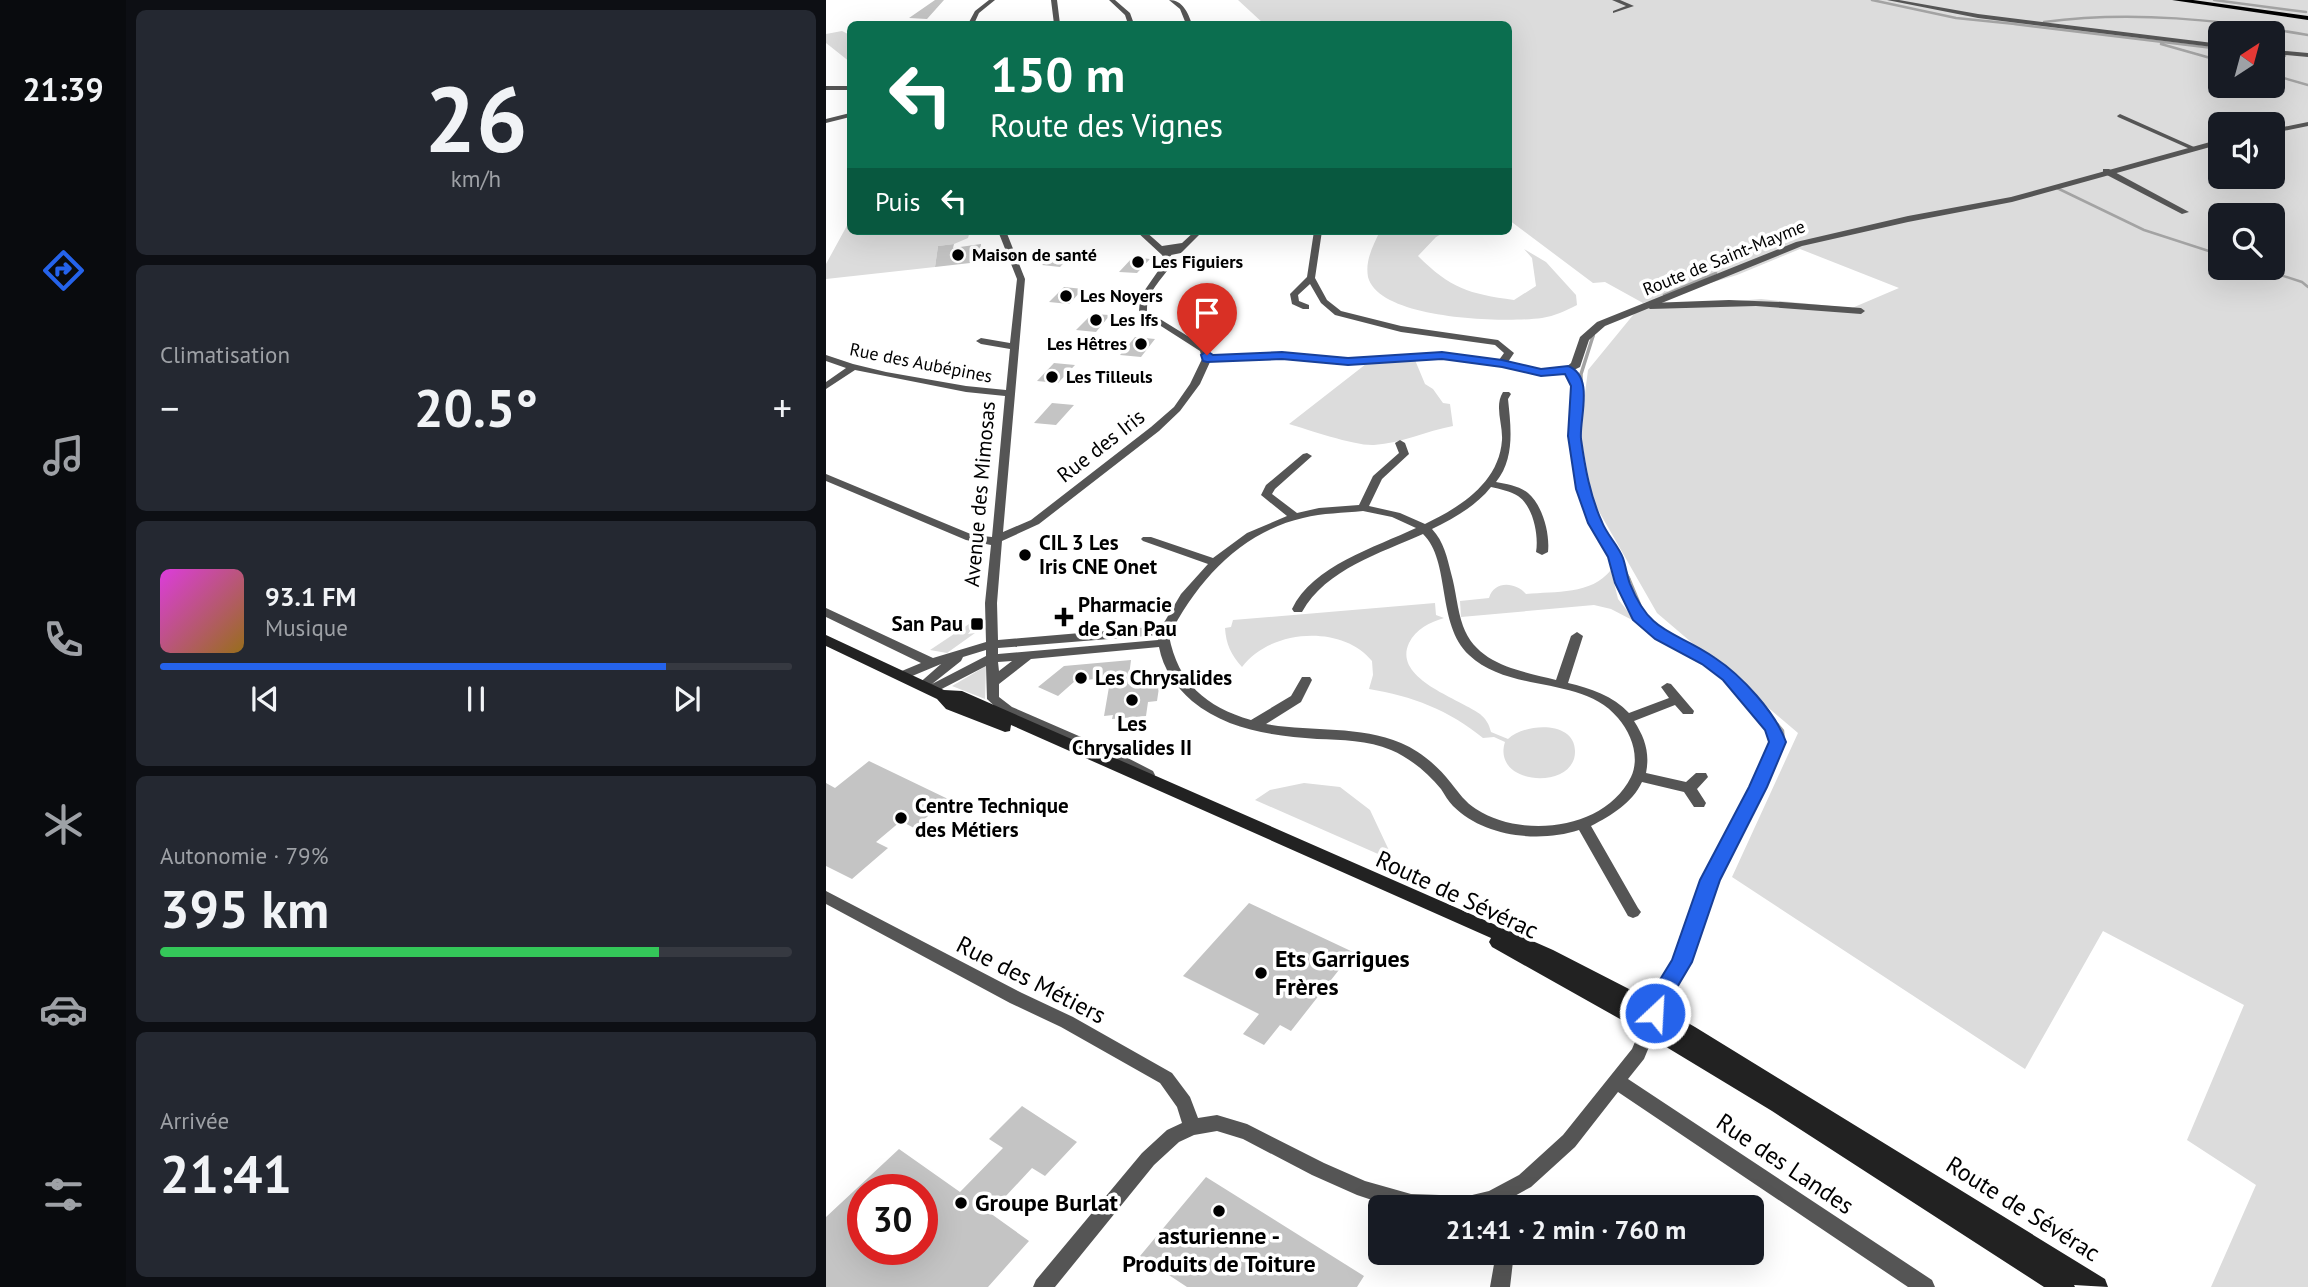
<!DOCTYPE html>
<html lang="fr">
<meta charset="utf-8">
<style>
:root{--surface:#171b24;--page:#242831;--text:#f1f3f6;--muted:#9ea1a6;--line:#363941;--accent:#2563eb}
body{margin:0;font-family:"PT Sans",sans-serif;background:var(--page);color:var(--text);height:100vh;display:flex;flex-direction:column;font-size:26px;white-space:nowrap}
*{box-sizing:border-box;margin:0}
p{font-size:23px;color:var(--muted)}
.icon{flex:none;width:38px;height:38px;fill:none;stroke:currentColor;stroke-width:2;stroke-linecap:round;stroke-linejoin:round}
.map{position:relative;flex:1;overflow:hidden}
.sheet{display:flex;flex-direction:column;gap:10px;padding:10px;background:#0d0f14;width:700px}
.sheet>*{flex:none}
.top-card{position:absolute;left:21px;top:21px;width:665px;height:214px;border-radius:10px;box-shadow:0 7px 28px #0002;background:#0b6e4f;color:#fff;overflow:hidden}
.needle{width:46px;rotate:36deg}
.fabs{position:absolute;left:1382px;top:21px;display:grid;gap:14px}
.fabs a{display:grid;place-items:center;width:77px;height:77px;border-radius:10px;background:var(--surface);box-shadow:0 7px 28px #0002;font-size:35px}
.speed{position:absolute;left:21px;top:1174px;display:flex;gap:14px;font-size:35px;font-weight:700;text-align:center}
.speed>*{display:grid;place-content:center;width:91px;height:91px;border-radius:50%;background:var(--surface);box-shadow:0 7px 28px #0002;line-height:1}
.speed .limit{border:10px solid #d22;background:#fff;color:#111}
.pin{position:absolute;display:grid;place-items:center;width:60px;height:60px;color:#fff;margin:-72px -30px;border-radius:50% 50% 50% 0;rotate:-45deg;box-shadow:0 0 7px #0007}
.pin .icon{rotate:45deg}
.me{position:absolute;width:77px;margin:-38px;rotate:25deg;stroke-linejoin:round;filter:drop-shadow(0 0 5px #0008)}
.turn{display:flex;align-items:center;gap:24px;height:147px;padding:0 28px;font-size:32px}
.turn .icon{width:91px;height:91px;stroke-width:2.5}
.turn b{display:block;font-size:49px;line-height:60px}
.then{display:flex;align-items:center;height:66px;padding:0 28px;background:#0003;gap:14px;font-size:26px}
.big{font-size:52px;font-weight:600;line-height:1.1}
.sheet .widget{flex:1;display:flex;flex-direction:column;justify-content:center;gap:10px;min-width:0;padding:0 24px;border-radius:10px;background:var(--page)}
.sheet .dial{align-items:center;gap:0}
.dial b{font-size:91px;line-height:1}
.song{display:flex;align-items:center;gap:21px}
.cover{width:84px;height:84px;border-radius:10px;background:linear-gradient(135deg,hsl(300 70% 55%),hsl(40 70% 35%))}
.played{height:7px;border-radius:4px;background:linear-gradient(90deg,var(--accent) 80%,var(--line) 80%)}
.keys{display:flex;justify-content:space-around;direction:ltr}
.heat{display:flex;justify-content:space-between;align-items:center;font-size:38px;direction:ltr}
.charge{height:10px;border-radius:5px;background:linear-gradient(90deg,#34c759 79%,var(--line) 0)}
.trip{position:absolute;left:542px;top:1195px;width:396px;height:70px;border-radius:10px;background:var(--surface);box-shadow:0 7px 28px #0002;font-weight:600;line-height:70px;text-align:center}
main{display:flex;flex:1;min-height:0}
.menu{display:flex;flex-direction:column;width:126px;justify-content:space-around;align-items:center;background:#090b0e;color:var(--muted)}
.menu .icon{width:49px;height:49px}
.menu .on{color:var(--accent)}
.menu b{font-size:32px;color:var(--text)}
.map>svg:first-child{display:block}
.green{fill:#dcdcdc;fill-rule:evenodd}
.lines{fill:none;stroke-linecap:round;stroke-linejoin:round}
.stream-far2{stroke:#a3a3a3;stroke-width:2.5}
.stream-far1{stroke:#a3a3a3;stroke-width:3.5}
.stream{stroke:#a3a3a3;stroke-width:4.5}
.building{fill:#c4c4c4;fill-rule:evenodd}
.primary-casing{stroke:#dbdbdb;stroke-width:2}
.minor{fill:#555;fill-rule:evenodd}
.tertiary{fill:#555;fill-rule:evenodd}
.secondary{fill:#222;fill-rule:evenodd}
.primary{fill:#000;fill-rule:evenodd}
.route{fill:#2563eb;stroke:#184099;stroke-width:2}
.poi-dot{fill:#000;stroke:#fff;stroke-width:2.5}
.labels{text-anchor:middle;stroke-width:7;stroke-linejoin:round;paint-order:stroke}
.far-poi-label{font-size:18px;font-weight:bold;fill:#000;stroke:#fff;text-anchor:start}
.far-street-label{font-size:18px;fill:#000;stroke:#fff}
.street-label{font-size:21px;fill:#000;stroke:#fff}
.poi-label{font-size:21px;font-weight:bold;fill:#000;stroke:#fff;text-anchor:start}
.near-street-label{font-size:24px;fill:#000;stroke:#fff}
.near-poi-label{font-size:24px;font-weight:bold;fill:#000;stroke:#fff;text-anchor:start}
</style>
<main>
<nav class="menu">
<b>21:39</b>
<svg class="icon on" aria-label="directions" viewBox="0 0 24 24"><path d="M12 3l9 9-9 9-9-9zM9 14v-3h6M13 9l2 2-2 2"/></svg>
<svg class="icon" aria-label="music" viewBox="0 0 24 24"><path d="M9 18V5l10-2v13"/><circle cx="6" cy="18" r="3"/><circle cx="16" cy="16" r="3"/></svg>
<svg class="icon" aria-label="phone" viewBox="0 0 24 24"><path d="M5 4h4l2 5-3 2q2 4 5 5l2-3 5 2v4C11 20 4 13 5 4z"/></svg>
<svg class="icon" aria-label="climate" viewBox="0 0 24 24"><path d="M12 3v18M4 7l16 10M4 17L20 7"/></svg>
<svg class="icon" aria-label="car" viewBox="0 0 24 24"><path d="M5 17H2v-5l4-1 3-4h7l3 4 3 1v5h-3M9 17h6M6 11h13"/><circle cx="7" cy="17" r="2"/><circle cx="17" cy="17" r="2"/></svg>
<svg class="icon" aria-label="filters" viewBox="0 0 24 24"><path d="M4 7h16M4 17h16"/><circle cx="9" cy="7" r="2"/><circle cx="15" cy="17" r="2"/></svg>
</nav>
<section class="sheet">
<div class="widget dial"><b>26</b><p>km/h</p></div>
<div class="widget"><p>Climatisation</p>
<div class="heat"><a>−</a><b class="big">20.5°</b><a>+</a></div>
</div>
<div class="widget">
<div class="song"><i class="cover"></i><div><b>93.1 FM</b><p>Musique</p></div></div>
<div class="played"></div>
<div class="keys"><svg class="icon" aria-label="previous" viewBox="0 0 24 24"><path d="M18 5L8 12l10 7zM5 5v14"/></svg><svg class="icon" aria-label="pause" viewBox="0 0 24 24"><path d="M8 5v14M16 5v14"/></svg><svg class="icon" aria-label="next" viewBox="0 0 24 24"><path d="M6 5l10 7-10 7zM19 5v14"/></svg></div>
</div>
<div class="widget"><p>Autonomie · 79%</p><b class="big">395 km</b><div class="charge"></div></div>
<div class="widget"><p>Arrivée</p><b class="big">21:41</b></div>
</section>
<div class="map">
<svg width="1482" height="1287" viewBox="0 0 1482 1287">
<rect width="100%" height="100%" fill="#fff"/>
<path class="green" d="M412,0h1070v1287h-97l45,-102 -69,-45 57,-135 -141,-74 -78,138 -293,-192 66,-144 -141,-120 -64,-112 -13,-69 8,-62 50,-61 123,-10 91,9 47,-20 -99,-39 -63,26 -94,28 -38,-21 -12,1 -84,-63 -1,-196h-244zM1395,33h52v53h-52zM1395,124h52v53h-52zM1395,215h52v53h-52z
M16,31l8,4v27l-24,-19v-9z
M24,220v11h120l-2,7 -14,6 -16,2 -3,21 -109,12v-15z
M554,231h67l-11,6 -18,19c32,32 51,38 96,44l22,-14 -4,-28 -8,-9 22,13 30,33 1,10c-12,6 -22,11 -35,13 -36,5 -163,2 -174,-41 -3,-17 5,-31 12,-46z
M589,360l10,24 8,5 10,14 7,1 3,22c-27,5 -51,17 -79,19 -19,1 -65,-15 -85,-21l77,-60z
M785,570l7,29 18,23 -25,-13 -17,-4 -133,12 -1,-16 29,-3c5,-18 27,-16 37,-4 30,-3 65,1 85,-24z
M609,603l1,12 8,3c-14,4 -28,11 -35,25 -17,36 52,56 71,71 6,5 9,10 11,18l17,7c16,-16 67,-19 67,12 1,40 -84,35 -70,-9l-11,-5 -11,1c-34,-28 -71,-42 -114,-49l4,-14 -1,-14c-30,-37 -102,-32 -130,6 -11,-12 -16,-23 -17,-39l6,-1 2,-7z
M155,616l-13,18 7,-1 -28,20 -17,-3z
M160,666l-1,33 -33,-13z
M478,783l36,4 30,23 24,51 -139,-61 15,-10z"/>
<g class="lines">
<path class="stream-far2" d="M1046,0l84,18 59,6
M1388,0l92,12
M1218,22c89,-12 176,-2 264,13
M1188,24l207,25
M1335,44l60,17
M1447,55l12,1
M1447,75l35,10
M1231,188l87,42 77,25
M1433,268l43,14 6,5
M838,295l52,-22
M767,337l1,-4"/>
<path class="stream-far1" d="M755,389v-15l12,-38
M796,564l7,16"/>
<path class="stream" d="M802,578l15,36
M951,725l5,6 1,11"/>
</g>
<path class="building" d="M109,0h9l-17,19 -18,-1z
M128,244l-1,4 28,-4 -2,18 -44,5 3,-21z
M229,252l18,1 -13,14 -18,-2z
M307,257l17,2 -13,14 -18,-1z
M238,287l19,2 -14,15 -20,-2z
M266,314l18,1 -14,17 -20,-2z
M309,337l20,2 -14,18 -21,-2z
M228,363l21,2 -17,18 -21,-2z
M226,403l22,2 -18,20 -22,-2z
M305,660l-3,24 32,-3 -3,20 -9,1 -2,14 -34,3 1,-4 -9,1 6,-35h-5v-3l-30,3 -17,15 -20,-9 26,-21z
M43,761l79,38 -34,29 -13,-7 -25,21 12,6 -36,31 -26,-13v-83l9,5z
M423,903l104,49 -62,79 -11,-6 -16,20 -21,-11 16,-20 -76,-38z
M196,1106l55,36 -32,34 -13,-8 -42,45 39,28 -41,46h-162v-70l73,-68 61,43 43,-44 -14,-9zM37,1190h59v60h-59z
M380,1177l158,99 -7,11h-170l-47,-31z"/>
<g class="lines">
<g class="primary-casing">
<path id="primary" d="M1346,0h21l115,16v4z"/>
</g>
<path class="minor" d="M163,0h6l-16,13 -5,11h-6l7,-13z
M225,0h6l3,24h-6z
M283,0h6l15,13 4,11h-6l-3,-9z
M343,0c14,0 19,13 23,24h-6l-6,-15z
M786,0h8l14,6 -21,7v-2l13,-5z
M1061,0h12l79,14 243,30v4l-243,-30z
M1447,50l35,3v4l-35,-3z
M0,86h24v4h-24z
M24,113v4l-24,6v-4z
M1294,114l74,33 2,1 -6,1 -72,-32 -1,-1z
M1277,169h6l80,43 -7,2 -79,-41z
M172,231h8l19,48 -22,253 28,-12 120,-93 23,-20 16,-23 12,-25 -2,-8 -61,-39 1,-15 25,-36 -3,-6 -26,-24h9l17,15 20,-3 13,-12h8l-22,22 -10,2 2,6c-8,17 -27,29 -26,50l60,37 4,8 71,-4 66,7 94,-6 57,7 5,-7 -9,-8 -94,-13 -66,-17 -14,-12 -11,-19 -12,11 1,6 10,4v4h-6l-11,-5 -2,-10 17,-17 7,-46h8l-7,47 12,22 14,11 60,15 97,14 16,13 -6,9 33,7 30,-1 11,18 -3,50 9,53 12,34 21,34 7,26 17,35 19,14 48,25 21,17 45,51 6,17 -27,62 -40,76 -28,83 -25,42 -3,13 -17,41 -16,20 304,201 3,7h-27l-290,-195 -43,55 -44,40 -38,21h-97l-39,-13 -45,-20 -69,-36 -26,-8 -23,4 -15,7 -25,23 -99,122h-22l3,-7 106,-127 25,-23 15,-7 -5,-16 -17,-24 -99,-56 -51,-24 -184,-99v-13l196,102 51,24 99,56 18,24 8,21 19,-3 30,9 77,39 41,18 46,13 57,2 21,-5 30,-16 44,-40 69,-86 13,-31 3,-14 26,-43 29,-81 40,-76 27,-62 -3,-12 -42,-50 -21,-17 -48,-25 -22,-18 -18,-37 -7,-26 -19,-34 -12,-34 -9,-53 3,-50 -7,-13 -24,2 -39,-9 -60,-7 -94,6 -66,-7 -72,4 -10,22 -20,27 -21,20 -120,93 -37,17 -5,62 1,37 164,-14 19,-32 27,-30 -65,-23 -2,-2 2,-2h8l62,21 34,-25 40,-17 -26,-21 5,-10 37,-31 4,-1 5,3 -37,33 -3,5 25,19 22,-5 40,-3 14,-29 26,-23 -4,-10 5,-3 5,3 4,11 -27,25 -13,27 31,7 25,11c35,-17 74,-41 77,-84 1,-16 -8,-34 1,-48h6l2,2 -3,5c3,29 7,59 -12,83 11,2 23,4 32,11 15,13 22,41 20,59l-6,3 -6,-3c3,-17 -3,-46 -18,-56 -8,-5 -18,-7 -27,-9 -16,20 -37,31 -59,42 12,13 15,28 19,44 5,17 6,36 12,53 14,39 58,45 93,54l15,-44 6,-4 6,4 -15,47c22,5 45,13 61,30l40,-15 -8,-11 6,-4 4,1 23,27 -1,3h-10l-8,-9 -41,16c11,17 16,32 12,52l40,9 10,-9h10l2,4 -11,12 9,14 -2,4h-10l-10,-15 -42,-10c-10,21 -30,33 -51,44l47,82 3,4 -3,4 -5,2 -5,-2 -49,-86c-40,13 -95,7 -126,-24 -5,-5 -8,-11 -12,-17 -13,-16 -31,-31 -50,-39 -23,-10 -49,-10 -74,-11 -44,-3 -90,-9 -125,-38 -16,-14 -29,-32 -33,-54l-128,12 -32,25v13l13,10 106,46 35,18 2,4 -2,4 -5,1 -40,-21 -106,-46 -15,-14 -1,-33 -54,28 -5,-1 -1,-4h-8l-2,-3 25,-22 -36,15h-8l-2,-3 2,-3 24,-10 -95,-46v-9l107,50 53,-16 -1,-39 6,-58 -25,-5 -140,-59v-7l147,61 19,2 13,-141 -39,-4 -111,-22 -29,19v-7l20,-14 -20,-7v-6l27,9 33,8 80,14 40,4 4,-41 -29,-5 -5,-3 5,-3 29,5 7,-64zM537,511l29,6 24,11c-40,19 -104,38 -124,81l2,3h8c24,-43 79,-59 121,-78 28,27 13,90 46,121 41,39 113,20 149,63 14,16 22,40 13,59 -26,53 -109,62 -155,32 -11,-7 -17,-16 -25,-26 -13,-17 -31,-32 -50,-40 -42,-18 -91,-11 -135,-19l35,-22 11,-22 -2,-3h-8l-11,19 -40,24c-45,-13 -73,-37 -82,-84 28,-55 72,-104 134,-118 20,-5 40,-5 60,-7zM332,635v5l-160,14v-6zM160,650v6l-54,28 29,-23 2,-4zM186,661l-13,10 -1,-9z
M903,300l53,2 79,6 4,3 -4,3 -105,-8 -106,3 -4,-3 4,-3z
M670,1253h18l-4,34h-20z"/>
<path class="tertiary" d="M1482,122v4l-35,7v-4z
M1395,139v5l-209,58 -104,20 -106,24 -197,80 -16,14 -9,27 -12,6 -5,-3 8,-7 9,-26 17,-15 199,-80 112,-26 103,-19z"/>
<path class="secondary" d="M0,635l118,55 18,1 591,259 76,39 66,38 410,252 3,8 -34,-2 1,2h-31l-272,-176 -152,-92 -128,-72 -3,-5 2,-4 -480,-213 -1,6 -5,1 -59,-23 -9,-10 -111,-53z"/>
<use href="#primary" class="primary"/>
</g>
<path class="route" d="M381,351l6,4 69,-3 66,6 94,-6 60,8 39,9 27,-3c27,10 11,53 13,73 4,28 9,57 21,83 5,13 16,23 21,36 3,9 4,18 7,26 21,52 45,46 85,74 26,17 61,55 71,84l-19,45 -47,93 -28,82 -26,44 -4,14 -7,2 -7,-2 -4,-7 1,-9 27,-44 28,-80 49,-93 20,-45 -4,-12 -42,-50 -21,-16 -47,-25 -22,-19 -18,-37 -7,-26 -20,-34 -12,-34 -8,-53 3,-50 -6,-12 -24,2 -39,-9 -60,-8 -94,6 -66,-6 -75,3 -4,-1 -2,-6z"/>
<g class="poi-dot">
<circle cx="132" cy="255" r="7"/>
<circle cx="312" cy="262" r="7"/>
<circle cx="240" cy="296" r="7"/>
<circle cx="270" cy="320" r="7"/>
<circle cx="315" cy="344" r="7"/>
<circle cx="226" cy="377" r="7"/>
<circle cx="199" cy="555" r="7"/>
<path d="M234.5 606.5h7v7h7v7h-7v7h-7v-7h-7v-7h7z"/>
<rect x="144" y="617" width="14" height="14" rx="3.5"/>
<circle cx="255" cy="678" r="7"/>
<circle cx="306" cy="700" r="7"/>
<circle cx="75" cy="818" r="7"/>
<circle cx="435" cy="973" r="7"/>
<circle cx="135" cy="1203" r="7"/>
<circle cx="393" cy="1211" r="7"/>
</g>
<g class="labels">
<g class="far-poi-label">
<text x="146" y="261">Maison de santé</text>
<text x="326" y="268">Les Figuiers</text>
<text x="254" y="302">Les Noyers</text>
<text x="284" y="326">Les Ifs</text>
<text x="301" y="350" text-anchor="end">Les Hêtres</text>
<text x="240" y="383">Les Tilleuls</text>
</g>
<g class="far-street-label">
<text transform="translate(898 258) rotate(-22)" y="6">Route de Saint-Mayme</text>
<text transform="translate(95 363) rotate(11)" y="6">Rue des Aubépines</text>
</g>
<g class="street-label">
<text transform="translate(275 446) rotate(-38)" y="7">Rue des Iris</text>
<text transform="translate(154 494) rotate(-85)" y="7">Avenue des Mimosas</text>
</g>
<g class="poi-label">
<text x="213" y="550">CIL 3 Les<tspan x="213" dy="24">Iris CNE Onet</tspan></text>
<text x="252" y="612">Pharmacie<tspan x="252" dy="24">de San Pau</tspan></text>
<text x="137" y="631" text-anchor="end">San Pau</text>
<text x="269" y="685">Les Chrysalides</text>
<text x="306" y="731" text-anchor="middle">Les<tspan x="306" dy="24">Chrysalides II</tspan></text>
<text x="89" y="813">Centre Technique<tspan x="89" dy="24">des Métiers</tspan></text>
</g>
<g class="near-street-label">
<text transform="translate(631 895) rotate(25)" y="8">Route de Sévérac</text>
<text transform="translate(205 980) rotate(27)" y="8">Rue des Métiers</text>
<text transform="translate(959 1164) rotate(34)" y="8">Rue des Landes</text>
<text transform="translate(1197 1209) rotate(32)" y="8">Route de Sévérac</text>
</g>
<g class="near-poi-label">
<text x="449" y="967">Ets Garrigues<tspan x="449" dy="28">Frères</tspan></text>
<text x="149" y="1211">Groupe Burlat</text>
<text x="393" y="1244" text-anchor="middle">asturienne -<tspan x="393" dy="28">Produits de Toiture</tspan></text>
</g>
</g>
</svg>
<div class="fabs">
<a><svg class="needle" viewBox="-14 -14 28 28"><path d="M0-13l5 13h-10z" fill="#e53935"/><path d="M0 13l5-13h-10z" fill="#9ea1a6"/></svg></a>
<a><svg class="icon" aria-label="sound" viewBox="0 0 24 24"><path d="M4 9h4l5-4v14l-5-4H4zM17 9q2 3 0 6"/></svg></a>
<a><svg class="icon" aria-label="search" viewBox="0 0 24 24"><circle cx="10" cy="10" r="6"/><path d="M15 15l6 6"/></svg></a>
</div>
<div class="speed"><div class="limit">30</div></div>
<div class="pin" style="left:381px;top:355px;background:#d93025"><svg class="icon" aria-label="arrive" viewBox="0 0 24 24"><path d="M6 21V4h12l-3 4 3 4H6"/></svg></div>
<svg class="me" style="left:829px;top:1013px" viewBox="-20 -20 40 40"><circle r="17" fill="#2563eb" stroke="#fff" stroke-width="3"/><path d="M0-11L8 9 0 5-8 9z" fill="#fff"/></svg>
<div class="trip">21:41 · 2 min · 760 m</div>
<div class="top-card">
<div class="turn"><svg class="icon" aria-label="left" viewBox="0 0 24 24"><path d="M17 20v-9H6M10 6l-5 5 5 5"/></svg><div><b>150 m</b>Route des Vignes</div></div>
<div class="then">Puis<svg class="icon" aria-label="left" viewBox="0 0 24 24"><path d="M17 20v-9H6M10 6l-5 5 5 5"/></svg></div>
</div>
</div>
</main>
